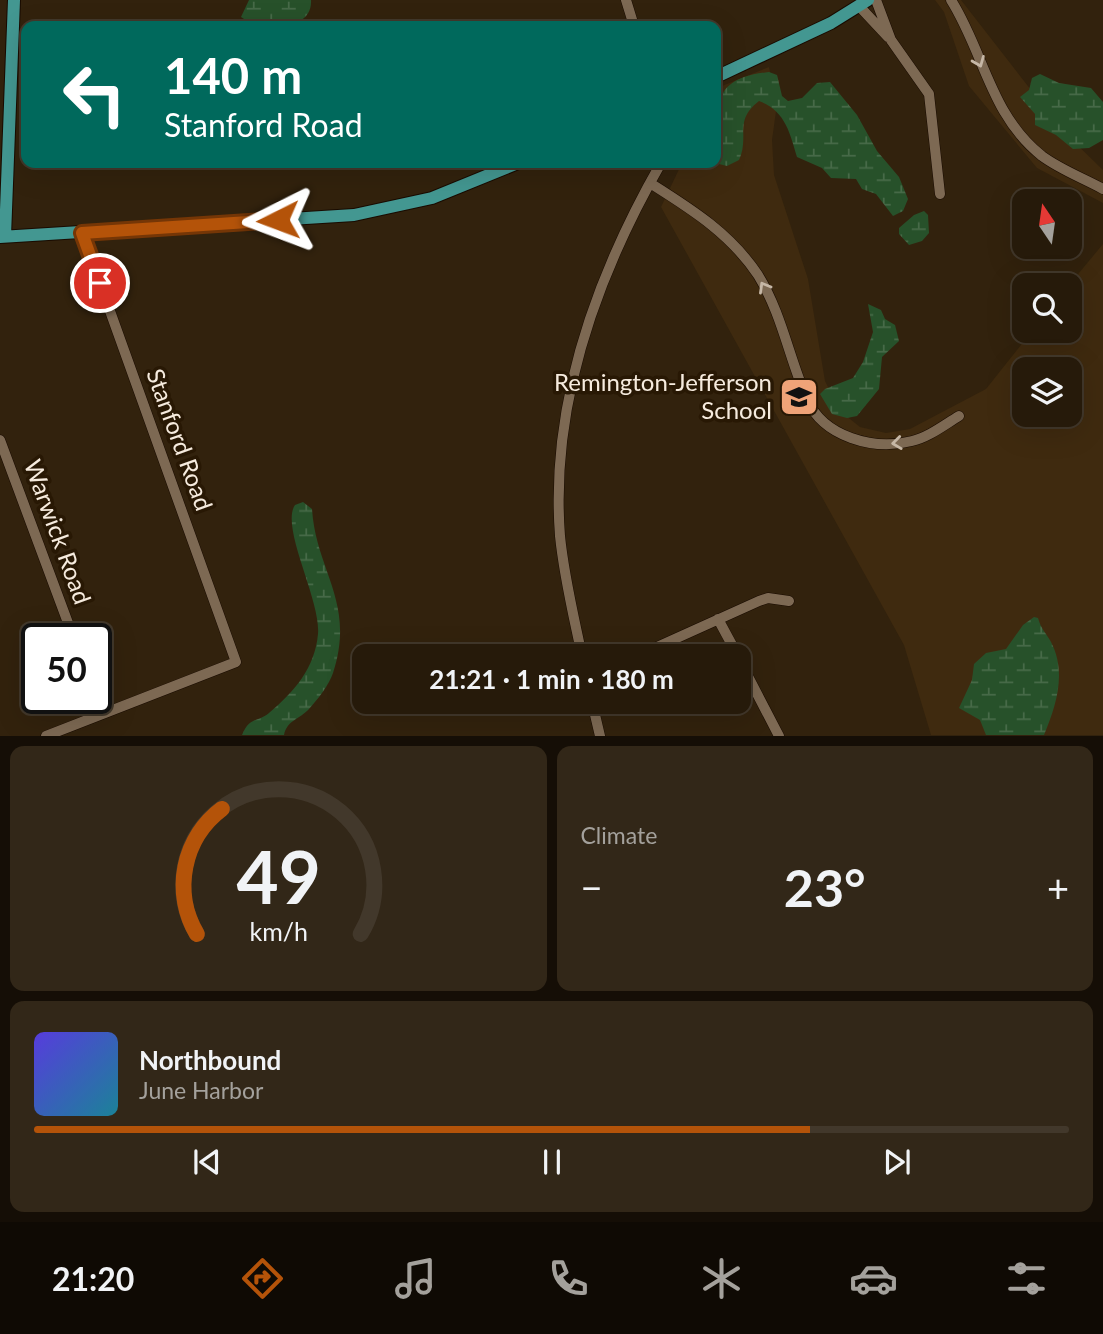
<!DOCTYPE html>
<meta charset="utf-8">
<style>
:root{--surface:#261a0a;--page:#322718;--text:#f1f3f6;--muted:#a4a19c;--line:#42382b;--accent:#b45309}
body{margin:0;font-family:Lato,sans-serif;background:var(--page);color:var(--text);height:100vh;display:flex;flex-direction:column;font-size:26px;white-space:nowrap}
*{box-sizing:border-box;margin:0}
p{font-size:23px;color:var(--muted)}
.icon{flex:none;width:38px;height:38px;fill:none;stroke:currentColor;stroke-width:2;stroke-linecap:round;stroke-linejoin:round}
.map{position:relative;height:736px;overflow:hidden}
.side{display:flex;flex-direction:column;gap:10px;padding:10px;background:#150e06;flex:1}
.side>*{flex:none}
.hud{position:absolute;left:21px;top:21px;width:700px;height:147px;border-radius:14px;box-shadow:0 7px 28px #0002,0 0 0 2px var(--line);background:#00695c;color:#fff;overflow:hidden}
.needle{width:46px;rotate:347deg}
.fabs{position:absolute;left:1012px;top:189px;display:grid;gap:14px}
.fabs a{display:grid;place-items:center;width:70px;height:70px;border-radius:14px;background:var(--surface);box-shadow:0 7px 28px #0002,0 0 0 2px var(--line);font-size:35px}
.speed{position:absolute;left:21px;top:623px;display:flex;gap:14px;font-size:35px;font-weight:700;text-align:center}
.speed>*{display:grid;place-content:center;width:91px;height:91px;border-radius:50%;background:var(--surface);box-shadow:0 7px 28px #0002,0 0 0 2px var(--line);line-height:1}
.speed .limit{border:4px solid #111;border-radius:10px;background:#fff;color:#111}
.pin{position:absolute;display:grid;place-items:center;width:60px;height:60px;color:#fff;margin:-30px;border:4px solid #fff;border-radius:50%;box-shadow:0 2px 7px #0007}
.me{position:absolute;width:77px;margin:-38px;rotate:267deg;stroke-linejoin:round;filter:drop-shadow(0 0 5px #0008)}
.turn{display:flex;align-items:center;gap:24px;height:147px;padding:0 28px;font-size:32px}
.turn .icon{width:91px;height:91px;stroke-width:2.5}
.turn b{display:block;font-size:49px;line-height:60px}
.big{font-size:52px;font-weight:700;line-height:1.1}
.side .card{flex:1;display:flex;flex-direction:column;justify-content:center;gap:10px;min-width:0;padding:0 24px;border-radius:14px;background:var(--page)}
.side .dial{align-items:center;gap:0}
.dial svg{height:182px;overflow:visible;fill:none;stroke:var(--line);stroke-width:7;stroke-linecap:round;text-anchor:middle}
.dial text{fill:var(--text);stroke:none}
.song{display:flex;align-items:center;gap:21px}
.cover{width:84px;height:84px;border-radius:10px;background:linear-gradient(135deg,hsl(250 70% 55%),hsl(190 70% 35%))}
.played{height:7px;border-radius:4px;background:linear-gradient(90deg,var(--accent) 75%,var(--line) 75%)}
.keys{display:flex;justify-content:space-around;direction:ltr}
.heat{display:flex;justify-content:space-between;align-items:center;font-size:38px;direction:ltr}
.side .tiles{flex:1;display:grid;gap:10px;grid-template-columns:1fr 1fr}
.card:last-child{grid-column:span 2}
.trip{position:absolute;left:352px;top:644px;width:399px;height:70px;border-radius:14px;background:var(--surface);box-shadow:0 7px 28px #0002,0 0 0 2px var(--line);font-weight:700;line-height:70px;text-align:center}
.tabs{display:flex;height:112px;justify-content:space-around;align-items:center;background:#0f0a04;color:var(--muted)}
.tabs .icon{width:49px;height:49px}
.tabs .selected{color:var(--accent)}
.tabs b{font-size:32px;color:var(--text)}
.map>svg:first-child{display:block}
.built{fill:#3f2a0f;fill-rule:evenodd}
.wetland{fill:url(#wetland-marsh)}
.lines{fill:none;stroke-linecap:round;stroke-linejoin:round}
.minor-casing{stroke:#190b00;stroke-width:11}
.major-casing{stroke:#190b00;stroke-width:14}
.minor{stroke:#7d6953;stroke-width:10}
.major{stroke:#439791;stroke-width:12}
.oneway{stroke:#c6b7a6}
.route-casing{stroke:#753606;stroke-width:18}
.route{stroke:#b45309;stroke-width:12}
.labels{text-anchor:middle;stroke-width:7;stroke-linejoin:round;paint-order:stroke}
.poi-label{font-size:24px;fill:#f6ebde;stroke:#281804;text-anchor:end}
.street-label{font-size:24px;fill:#f6ebde;stroke:#281804}
</style>
<div class="map">
<svg width="1103" height="736" viewBox="0 0 1103 736">
<defs>
<pattern id="wetland-marsh" width="20" height="14" patternUnits="userSpaceOnUse" patternTransform="scale(1.75)"><rect width="20" height="14" fill="#27512a"/><path d="M1 5h8M5 5V1M11 12h8M15 12V8" fill="none" stroke="#476a48"/></pattern>
</defs>
<rect width="100%" height="100%" fill="#32220d"/>
<path class="built" d="M935,0h26l102,131 40,39v33l-66,-35 -68,-82 -25,-74z
M769,67l8,37 -5,36 2,35 34,104 17,102 15,30 20,16 26,6 24,-4 76,-40 46,-58h37v-46l34,-41v491h-172l-27,-90 -243,-438 21,-44h34l1,-75zM1024,369h45v46h-45z"/>
<path class="wetland" d="M249,0h62c2,33 -52,31 -70,17z
M769,72l8,3 5,21 6,5 14,-3 15,-15 13,-1 27,33 20,36 22,26 9,22 -5,12 -10,5 -17,-22 -14,-5 -6,-10 -25,-1 -9,-10 -25,-11c-7,-24 -12,-47 -38,-56 -26,20 -9,35 -20,59l-12,6 -12,-3c5,-49 -12,-84 54,-91z
M1040,74l19,9 32,5 12,14v38l-14,8 -16,1 -17,-14 -21,-10v-11l-15,-17 9,-7 3,-12z
M924,211l4,4 1,18 -7,8 -13,4 -10,-11v-6l15,-13z
M868,304l13,6 4,9 10,6 4,16 -17,16 -3,32 -22,27 -10,2 -15,-4 -12,-20 5,-5 28,-11 10,-16 10,-30z
M303,502l9,7c4,63 44,93 21,164 -4,12 -15,26 -24,36 -9,10 -22,11 -25,26h-42c8,-19 15,-12 27,-22 25,-21 46,-45 49,-79 3,-34 -38,-107 -23,-129z
M1034,617l4,1c3,11 8,15 13,24 16,31 5,64 -7,93h-58l-6,-15 -21,-12 13,-28 2,-16 12,-11 20,-4 17,-24z"/>
<g class="lines">
<g class="minor-casing">
<path id="minor" d="M626,0l8,26
M876,0l15,40 38,54 11,100
M951,0c33,52 39,115 91,156 19,14 41,22 61,33
M859,6l29,31
M650,183c41,26 80,50 108,92 24,39 31,83 49,124 16,38 67,52 105,42 17,-4 32,-16 47,-25
M0,440l74,199
M718,619l20,37
M582,656c-8,-39 -18,-79 -22,-120 -10,-131 37,-261 101,-373
M637,656l122,-55 9,-3 21,3
M738,657l41,79
M96,698l6,16
M592,702l8,34
M46,736l190,-74 -154,-429"/>
</g>
<g class="major-casing">
<path id="major" d="M716,77l115,-54 37,-23
M5,236l9,-236
M0,237l354,-22 78,-17 86,-35"/>
</g>
<use href="#minor" class="minor"/>
<use href="#major" class="major"/>
</g>
<defs><path id="oneway-chevron" d="M-2-3.5L2.5 0L-2 3.5" fill="none" stroke-width="1.6" stroke-linecap="round" stroke-linejoin="round" transform="scale(1.75)"/></defs>
<g class="oneway">
<use href="#oneway-chevron" transform="translate(979 62) rotate(68)"/>
<use href="#oneway-chevron" transform="translate(764 287) rotate(-120)"/>
<use href="#oneway-chevron" transform="translate(897 443) rotate(173)"/>
</g>
<g class="lines">
<g class="route-casing">
<path id="route" d="M100,283l-18,-50 196,-13"/>
</g>
<use href="#route" class="route"/>
</g>
<defs>
<g id="school-square" transform="scale(2.0125)"><rect x="-9" y="-9" width="18" height="18" rx="4" fill="#efa378" stroke="#281804"/><path d="M0-5L7-2L0 1L-7-2ZM-4 1L0 2.5L4 1V4Q0 6-4 4Z" fill="#111"/></g>
</defs>
<g fill-rule="evenodd">
<use href="#school-square" x="799" y="397"/>
</g>
<g class="labels">
<g class="poi-label">
<text x="772" y="391">Remington-Jefferson<tspan x="772" dy="28">School</tspan></text>
</g>
<g class="street-label">
<text transform="translate(179 440) rotate(70)" y="8">Stanford Road</text>
<text transform="translate(57 532) rotate(70)" y="8">Warwick Road</text>
</g>
</g>
</svg>
<div class="fabs">
<a><svg class="needle" viewBox="-14 -14 28 28"><path d="M0-13l5 13h-10z" fill="#e53935"/><path d="M0 13l5-13h-10z" fill="#a4a19c"/></svg></a>
<a><svg class="icon" aria-label="search" viewBox="0 0 24 24"><circle cx="10" cy="10" r="6"/><path d="M15 15l6 6"/></svg></a>
<a><svg class="icon" aria-label="layers" viewBox="0 0 24 24"><path d="M12 4l9 5-9 5-9-5zM3 14l9 5 9-5"/></svg></a>
</div>
<div class="speed"><div class="limit">50</div></div>
<div class="pin" style="left:100px;top:283px;background:#d93025"><svg class="icon" aria-label="arrive" viewBox="0 0 24 24"><path d="M6 21V4h12l-3 4 3 4H6"/></svg></div>
<svg class="me" style="left:278px;top:220px" viewBox="-20 -20 40 40"><path d="M0-17L14 15 0 8-14 15z" fill="#b45309" stroke="#fff" stroke-width="4"/></svg>
<div class="trip">21:21 · 1 min · 180 m</div>
<div class="hud">
<div class="turn"><svg class="icon" aria-label="left" viewBox="0 0 24 24"><path d="M17 20v-9H6M10 6l-5 5 5 5"/></svg><div><b>140 m</b>Stanford Road</div></div>
</div>
</div>
<section class="side">
<div class="tiles">
<div class="card dial"><svg viewBox="0 0 100 80">
<path d="M14 69A42 42 0 1 1 86 69"/>
<path d="M14 69A42 42 0 0 1 25 14" stroke="#b45309"/>
<text x="50" y="56" font-size="32" font-weight="700">49</text>
<text x="50" y="72" font-size="11">km/h</text>
</svg></div>
<div class="card"><p>Climate</p>
<div class="heat"><a>−</a><b class="big">23°</b><a>+</a></div>
</div>
<div class="card">
<div class="song"><i class="cover"></i><div><b>Northbound</b><p>June Harbor</p></div></div>
<div class="played"></div>
<div class="keys"><svg class="icon" aria-label="previous" viewBox="0 0 24 24"><path d="M18 5L8 12l10 7zM5 5v14"/></svg><svg class="icon" aria-label="pause" viewBox="0 0 24 24"><path d="M8 5v14M16 5v14"/></svg><svg class="icon" aria-label="next" viewBox="0 0 24 24"><path d="M6 5l10 7-10 7zM19 5v14"/></svg></div>
</div>
</div>
</section>
<nav class="tabs">
<b>21:20</b>
<svg class="icon selected" aria-label="directions" viewBox="0 0 24 24"><path d="M12 3l9 9-9 9-9-9zM9 14v-3h6M13 9l2 2-2 2"/></svg>
<svg class="icon" aria-label="music" viewBox="0 0 24 24"><path d="M9 18V5l10-2v13"/><circle cx="6" cy="18" r="3"/><circle cx="16" cy="16" r="3"/></svg>
<svg class="icon" aria-label="phone" viewBox="0 0 24 24"><path d="M5 4h4l2 5-3 2q2 4 5 5l2-3 5 2v4C11 20 4 13 5 4z"/></svg>
<svg class="icon" aria-label="climate" viewBox="0 0 24 24"><path d="M12 3v18M4 7l16 10M4 17L20 7"/></svg>
<svg class="icon" aria-label="car" viewBox="0 0 24 24"><path d="M5 17H2v-5l4-1 3-4h7l3 4 3 1v5h-3M9 17h6M6 11h13"/><circle cx="7" cy="17" r="2"/><circle cx="17" cy="17" r="2"/></svg>
<svg class="icon" aria-label="filters" viewBox="0 0 24 24"><path d="M4 7h16M4 17h16"/><circle cx="9" cy="7" r="2"/><circle cx="15" cy="17" r="2"/></svg>
</nav>
